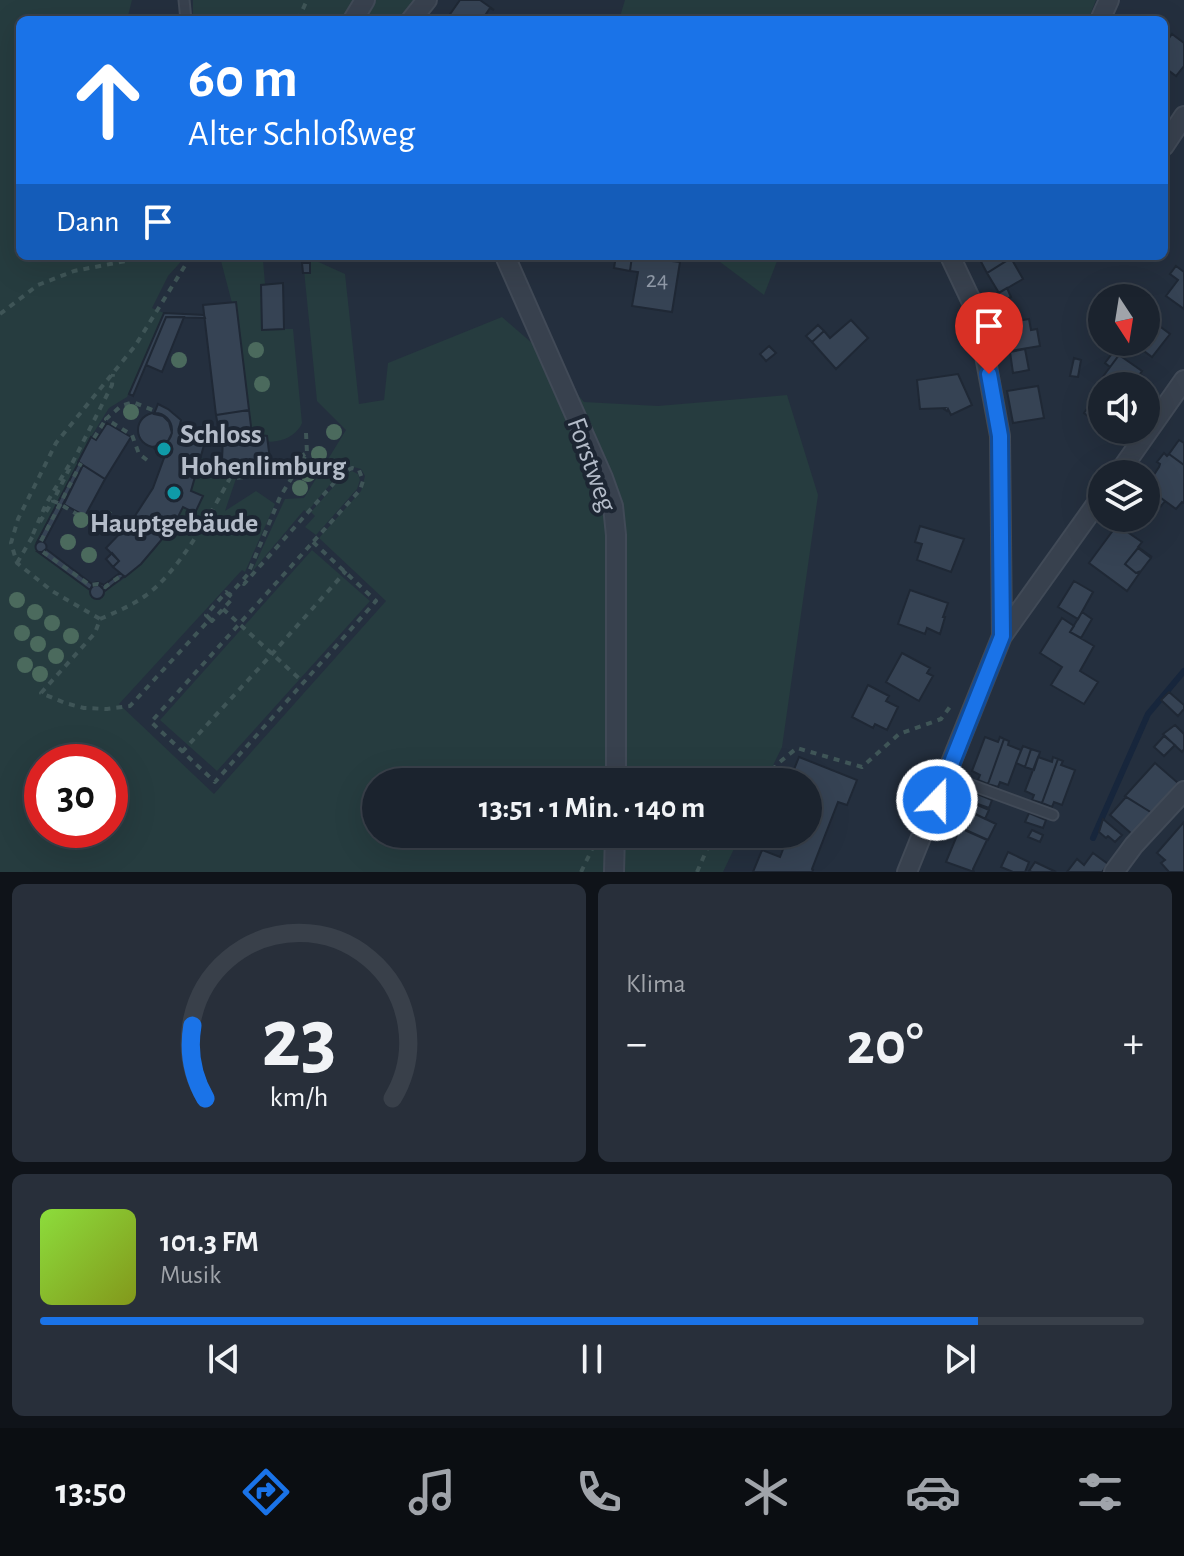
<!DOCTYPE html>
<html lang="de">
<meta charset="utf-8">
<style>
:root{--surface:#1b232e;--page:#282f3a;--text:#f1f3f6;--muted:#a0a4aa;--line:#39404a;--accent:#1a73e8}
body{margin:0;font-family:"Alegreya Sans",sans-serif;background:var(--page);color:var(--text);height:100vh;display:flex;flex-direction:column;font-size:30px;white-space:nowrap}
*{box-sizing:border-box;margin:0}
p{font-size:26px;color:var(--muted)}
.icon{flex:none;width:44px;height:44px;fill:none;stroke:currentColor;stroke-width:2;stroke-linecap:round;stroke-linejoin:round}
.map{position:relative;height:872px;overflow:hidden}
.panel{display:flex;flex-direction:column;gap:12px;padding:12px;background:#0f1319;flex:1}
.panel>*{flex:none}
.top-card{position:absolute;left:16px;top:16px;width:1152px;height:244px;border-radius:12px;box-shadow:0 8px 32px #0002,0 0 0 2px var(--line);background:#1a73e8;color:#fff;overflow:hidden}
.needle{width:52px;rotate:168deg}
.tools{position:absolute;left:1088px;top:284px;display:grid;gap:16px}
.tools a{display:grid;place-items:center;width:72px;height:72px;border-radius:50%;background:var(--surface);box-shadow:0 8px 32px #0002,0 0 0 2px var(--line);font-size:40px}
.speed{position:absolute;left:24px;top:744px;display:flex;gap:16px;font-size:40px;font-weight:700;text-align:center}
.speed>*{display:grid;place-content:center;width:104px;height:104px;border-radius:50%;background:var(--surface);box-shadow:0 8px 32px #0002,0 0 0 2px var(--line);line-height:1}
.speed .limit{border:12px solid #d22;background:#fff;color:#111}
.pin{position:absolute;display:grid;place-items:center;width:68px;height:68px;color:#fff;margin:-82px -34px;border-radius:50% 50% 50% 0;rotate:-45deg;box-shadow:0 0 8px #0007}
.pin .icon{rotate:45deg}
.me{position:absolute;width:88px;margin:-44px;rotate:22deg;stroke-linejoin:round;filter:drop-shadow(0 0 6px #0008)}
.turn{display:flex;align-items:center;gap:28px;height:168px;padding:0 40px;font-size:36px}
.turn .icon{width:104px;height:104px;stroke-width:2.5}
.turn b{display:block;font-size:56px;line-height:68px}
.then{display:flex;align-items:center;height:76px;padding:0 40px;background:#0003;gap:16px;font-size:30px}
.big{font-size:60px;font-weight:600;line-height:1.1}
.panel .card{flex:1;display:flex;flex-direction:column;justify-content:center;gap:12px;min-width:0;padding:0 28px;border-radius:12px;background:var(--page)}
.panel .dial{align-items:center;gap:0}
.dial svg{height:208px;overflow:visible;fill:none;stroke:var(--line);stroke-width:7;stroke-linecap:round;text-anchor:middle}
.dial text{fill:var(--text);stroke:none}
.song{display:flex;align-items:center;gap:24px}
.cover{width:96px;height:96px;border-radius:12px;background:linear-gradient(135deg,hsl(90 70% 55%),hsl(70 70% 35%))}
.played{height:8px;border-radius:4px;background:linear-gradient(90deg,var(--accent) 85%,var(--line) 85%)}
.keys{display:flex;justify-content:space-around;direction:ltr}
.heat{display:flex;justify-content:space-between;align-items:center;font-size:44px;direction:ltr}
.panel .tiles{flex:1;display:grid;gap:12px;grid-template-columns:1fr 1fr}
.card:last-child{grid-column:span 2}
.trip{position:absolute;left:362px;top:768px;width:460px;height:80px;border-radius:40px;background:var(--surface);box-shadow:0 8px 32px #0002,0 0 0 2px var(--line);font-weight:600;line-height:80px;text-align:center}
.dock{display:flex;height:128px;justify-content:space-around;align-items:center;background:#0b0e12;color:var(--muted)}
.dock .icon{width:56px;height:56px}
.dock .selected{color:var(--accent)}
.dock b{font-size:36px;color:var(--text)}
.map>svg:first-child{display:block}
.green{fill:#263c3f;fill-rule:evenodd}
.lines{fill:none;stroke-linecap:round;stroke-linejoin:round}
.stream{stroke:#17263c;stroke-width:6}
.building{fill:#364354;stroke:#1f2835;stroke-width:2}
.service-casing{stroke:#414a57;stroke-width:13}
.minor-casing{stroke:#414a57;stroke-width:22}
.path{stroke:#3f5557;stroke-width:4;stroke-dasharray:6 6;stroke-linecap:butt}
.service{stroke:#38414e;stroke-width:9}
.minor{stroke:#38414e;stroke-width:18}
.tree{fill:#4b6a5d}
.route-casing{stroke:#114b97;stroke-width:20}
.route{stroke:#1a73e8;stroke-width:14}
.culture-dot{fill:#0f9aa8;stroke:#1d2633;stroke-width:3}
.labels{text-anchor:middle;stroke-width:8;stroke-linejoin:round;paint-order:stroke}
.number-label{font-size:24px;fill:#929caa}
.poi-label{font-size:28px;font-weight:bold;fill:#b4bcc9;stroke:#1d2633;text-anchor:start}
.street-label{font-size:28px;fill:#b4bcc9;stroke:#1d2633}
</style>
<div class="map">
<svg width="1184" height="872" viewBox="0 0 1184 872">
<rect width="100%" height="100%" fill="#242f3e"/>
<path class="green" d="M0,0h132l-5,20h-107v236h166l-18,20 -16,32 12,5 -37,84 -18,11 -18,29 -55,107v6l54,40 2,7 7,3 5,-4 1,-5c33,-19 61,-50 78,-84l12,5 8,-16 -12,-5 10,-33 40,6 -16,47 31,-20 19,13 -30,68 -3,-2 -123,134 95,90 172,-193 -67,-63 42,-47 4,-15 -4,-7 -11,-3 -12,9 -31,37 -3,-2 -53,63 34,-74 19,-1 42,-68 -29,-29 -14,-141 9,-1 33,15 14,130 25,-4 4,-37 114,-46 38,33 44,52 74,4 129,-11 31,100 -36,252 -17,35h-389v52h365l-18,38h-723zM42,762h68v68h-68z
M193,0h226l-19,20h-207z
M625,0h471l-8,20h-469z
M712,256h67l-15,39z
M263,260l2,24 -4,1 1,44h31l9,94c-5,13 -23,21 -37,18 -5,-2 -9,-5 -13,-7l-20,-131 -11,-42z
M352,471l6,3 2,6 -3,9 -41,46 -11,-8 10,-11 -4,-4 33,-37z
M312,550l58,51 -153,170 -57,-51z"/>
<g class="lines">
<path class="stream" d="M1093,838l55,-124 36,-43"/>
</g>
<path class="building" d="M460,0h20l14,10 -4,-2 -8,12h-36z
M1172,34l12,9v23l-8,10 -12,-9v-22z
M616,256h16l-2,15 -16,-3z
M632,256l48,6 -8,50 -40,-6 6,-34 -8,-1z
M978,256h31l2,2 -24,15z
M1011,258l12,21 -24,14 -12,-20z
M302,263h8v10h-7z
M1176,266l8,6v37l-18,-13 12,-16 -8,-6z
M283,283l1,46 -22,1 -1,-45z
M1007,288l4,9 -15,8 -4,-8z
M236,302l13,108 -33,5 -13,-110z
M164,313l40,2 1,3 -39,-1 -33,79 -4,-2z
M1146,316l24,18 -18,23 -20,-15h14z
M166,317h18l-22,55 -16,-7z
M1029,319l2,11 6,-1 3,17 -30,5 -5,-28z
M851,320l17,18 -32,31 -24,-27 12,-11 6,7z
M818,325l6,6 -12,11 -6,-6z
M769,346l7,7 -10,8 -6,-7z
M1025,349l4,21 -16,3 -3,-21z
M1114,351l5,4 -9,12 -5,-4z
M1119,355l23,16 -2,3 4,3 -7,9 -4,-3 -2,3h-29v41l-18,-14 17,-23 -5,-4z
M1074,358l7,2 -3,17 -8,-1z
M958,374l14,31 -21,10 -3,-6 -1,2 -3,-2 1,-1 -25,1 -3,-29z
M1038,386l6,32 -31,5 -6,-32z
M158,404l10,5 13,11 -2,8 27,10 -15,53 12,5 -8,17 -12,-6 -9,18 -33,39 -16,13 -12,-10 6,-6 -13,-13 25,-26 22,-34 11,-30 -11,-11 14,-4 5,-10 -3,-11 -6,-6 -9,-2z
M249,410l3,24 15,2 4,31 -49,-6 1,-24 -3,1 -4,-23z
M138 430a17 17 0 1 1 34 0a17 17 0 1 1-34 0Z
M107,423l24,14 -26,42 -27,-17 13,-25 5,3z
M1106,430h21l-7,10z
M1179,440l5,3v22l-15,-11z
M1164,453l3,3 2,-2 15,11v38l-2,-1 -6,7 -30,-22 13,-20 1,-3 -3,-2z
M79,462l4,3 -20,41 -19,36 -6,-1 -2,3z
M83,465l22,14 -20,37 -22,-12z
M1155,494l10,7 -4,5 -9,-7z
M1117,525l25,17 -4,5 14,10 -14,-9 -13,16 11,9 5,-2 -14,20 -38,-28z
M920,526l44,13 -13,33 -34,-12 5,-16 -7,-2z
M35.5 547a5.5 5.5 0 1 1 11 0a5.5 5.5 0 1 1-11 0Z
M1138,548l13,10 -10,13 -5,2 -11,-9z
M46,549l46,35 5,-2 7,3 16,-12 4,3 -19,15 -6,-6 -7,1 -2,4 -52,-38h4z
M112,553l7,8 -6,6 -7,-8z
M1074,581l19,11 -15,27 -20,-12z
M90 592a7 7 0 1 1 14 0a7 7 0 1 1-14 0Z
M910,590l38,13 -5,14h2l-5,17 -13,-6 -2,6 -27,-10z
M1082,612l10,7 -11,19 -11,-6z
M1062,618l12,8 -4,6 24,14 -14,25 18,11 -14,22 -33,-19 11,-18 -22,-14z
M902,653l28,15 -3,5 6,3 -14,25 -33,-19z
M868,685l21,11 -3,5 12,6 -11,23 -12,-6 -2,4 -21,-11z
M1169,692l15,13v4l-6,7 -17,-16z
M1175,725l9,9v15l-2,3 -19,-18z
M1164,736l11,9 -11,11 -10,-9z
M985,737l13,5 2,-5 4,2 -16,45 -10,-4 2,-5 -8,-4z
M1004,739l5,2 -1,4 13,5 -13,35 -8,-3 -2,5 -10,-3z
M1023,746l8,3 -6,18 -9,-4z
M1031,749l9,3 -6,18 -9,-3z
M799,757l58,23 -10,25 -9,-3 -26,67 1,1 -1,2h-59l9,-22 18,7 9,-23h19v-52h-19z
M1038,757l14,5 1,-5 5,2 -16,44 -10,-3 2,-5 -9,-4z
M1058,759l5,2 -2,4 14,5 -13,35 -8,-3 -2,5 -10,-4z
M1155,763l23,20 -26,30 -27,-17z
M975,793l17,7 -3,8 -17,-6z
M1126,797l26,16 -20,21 -22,-19z
M973,803l16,7 -4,9 -16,-8z
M965,809l31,15 -8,16 -31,-14z
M1029,813l17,7 -3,8 -18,-6z
M1103,819l19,16 -7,7 -7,-6 -2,2 -7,-6z
M1184,822v50h-15l-8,-9 4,-3 -8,-7z
M960,828l27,12 -14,29 1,3 -28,-10z
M1032,830l11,5 -3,7 -12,-5z
M1008,852l21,10 -4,10h-12l-12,-5z
M1093,853l15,11 -6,8h-35l10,-13 7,6z
M1035,862l21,10h-24l-3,-1z"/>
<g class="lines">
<g class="service-casing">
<path id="service" d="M184,0l2,20
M947,776l106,39"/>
</g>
<g class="minor-casing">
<path id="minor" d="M353,20l12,-20
M411,20l16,-20
M1100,20l9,-20
M1164,146l20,-30
M505,256l98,222 10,28 3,29v247
M950,256l27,57 23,123 2,200
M1118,474l66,-94
M614,872l1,-38
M907,872l95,-236 100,-140
M1114,872l20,-27 50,-54"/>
</g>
<path class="path" d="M298,20l9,-20
M191,256l-56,90 -79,97 -38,76 -7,24 6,20 35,28 48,28 -5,14 -54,60 24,10 19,5 23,1 23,-3 80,-87 2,2 21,-23 -4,-3 12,-13
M0,314l38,-29 36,-14 57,-11 10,-4
M306,433l1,20 -27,44 -32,77 -7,8 3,2 99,-111 9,-5 7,2 4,11 -3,9 -47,52
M94,438l12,-19
M147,460l-8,-6 -7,-19 -26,-16 15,-13 12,-4 22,9
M58,503l-5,-2 59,-116 1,-11
M63,506c17,9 36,26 49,2
M40,522l12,-20
M33,534l13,-30 26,-44
M41,541l40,-78
M313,542l63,59 -161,181 -64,-60z
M43,552l47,33 8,-1 7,3 17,-12
M17,563l17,-29
M223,609l80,73
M100,619c16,-7 31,-13 45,-23 32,-22 67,-84 85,-118l39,-2 36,-22
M210,619l-4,-4 20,-23 3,3
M182,752l90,-98 74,-83
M768,782l8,-17 21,-17 65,19 37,-33 42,-15 11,-15
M581,872l14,-29
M697,872l11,-25 20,-5 6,-8"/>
<use href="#service" class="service"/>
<use href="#minor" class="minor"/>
</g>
<g class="tree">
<circle cx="256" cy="350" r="8"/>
<circle cx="179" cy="360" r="8"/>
<circle cx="262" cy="384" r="8"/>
<circle cx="131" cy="412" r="8"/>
<circle cx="334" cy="432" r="8"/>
<circle cx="319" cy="454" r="8"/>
<circle cx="308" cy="474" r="8"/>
<circle cx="300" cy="488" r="8"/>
<circle cx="81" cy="520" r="8"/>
<circle cx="68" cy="542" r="8"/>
<circle cx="89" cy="555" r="8"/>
<circle cx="17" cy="600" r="8"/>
<circle cx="35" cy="612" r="8"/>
<circle cx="52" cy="623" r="8"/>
<circle cx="22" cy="633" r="8"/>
<circle cx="71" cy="636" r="8"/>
<circle cx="38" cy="644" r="8"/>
<circle cx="56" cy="656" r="8"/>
<circle cx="25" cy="665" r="8"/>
<circle cx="40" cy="674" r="8"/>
</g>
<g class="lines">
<g class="route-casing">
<path id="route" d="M937,800l65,-164 -2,-200 -11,-62"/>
</g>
<use href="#route" class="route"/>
</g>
<g class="culture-dot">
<circle cx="164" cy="449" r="8"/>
<circle cx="174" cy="493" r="8"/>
</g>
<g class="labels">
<g class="number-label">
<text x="657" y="287">24</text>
</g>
<g class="poi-label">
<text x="180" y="443">Schloss<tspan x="180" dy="32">Hohenlimburg</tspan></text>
<text x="174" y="532" text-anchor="middle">Hauptgebäude</text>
</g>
<g class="street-label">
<text transform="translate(593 464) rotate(70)" y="10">Forstweg</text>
</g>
</g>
</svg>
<div class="tools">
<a><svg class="needle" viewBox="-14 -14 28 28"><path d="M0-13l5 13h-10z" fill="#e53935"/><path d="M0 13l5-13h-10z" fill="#a0a4aa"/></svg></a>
<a><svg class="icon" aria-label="sound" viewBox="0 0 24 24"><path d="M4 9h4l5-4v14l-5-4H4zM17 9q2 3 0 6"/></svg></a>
<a><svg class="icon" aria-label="layers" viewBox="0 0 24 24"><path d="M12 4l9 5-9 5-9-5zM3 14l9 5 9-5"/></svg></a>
</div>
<div class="speed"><div class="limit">30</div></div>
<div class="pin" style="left:989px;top:374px;background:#d93025"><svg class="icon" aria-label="arrive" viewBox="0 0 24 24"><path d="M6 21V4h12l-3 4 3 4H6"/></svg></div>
<svg class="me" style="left:937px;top:800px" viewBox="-20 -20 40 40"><circle r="17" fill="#1a73e8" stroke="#fff" stroke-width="3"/><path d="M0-11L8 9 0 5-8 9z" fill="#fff"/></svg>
<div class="trip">13:51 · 1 Min. · 140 m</div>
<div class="top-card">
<div class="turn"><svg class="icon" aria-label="ahead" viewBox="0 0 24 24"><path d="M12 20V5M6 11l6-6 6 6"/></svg><div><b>60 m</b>Alter Schloßweg</div></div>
<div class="then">Dann<svg class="icon" aria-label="arrive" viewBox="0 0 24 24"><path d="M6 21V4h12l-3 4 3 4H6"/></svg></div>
</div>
</div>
<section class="panel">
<div class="tiles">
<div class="card dial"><svg viewBox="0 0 100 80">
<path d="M14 69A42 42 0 1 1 86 69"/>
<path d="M14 69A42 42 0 0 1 9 41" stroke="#1a73e8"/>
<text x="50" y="56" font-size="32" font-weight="700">23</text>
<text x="50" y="72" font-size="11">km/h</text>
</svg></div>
<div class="card"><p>Klima</p>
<div class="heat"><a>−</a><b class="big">20°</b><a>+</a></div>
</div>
<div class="card">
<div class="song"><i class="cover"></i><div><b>101.3 FM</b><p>Musik</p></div></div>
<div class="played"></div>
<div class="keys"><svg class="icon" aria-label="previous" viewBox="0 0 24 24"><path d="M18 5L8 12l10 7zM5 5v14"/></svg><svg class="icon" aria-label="pause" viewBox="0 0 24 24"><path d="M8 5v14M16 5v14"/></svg><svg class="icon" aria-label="next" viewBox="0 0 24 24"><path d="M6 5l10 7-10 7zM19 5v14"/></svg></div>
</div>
</div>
</section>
<nav class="dock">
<b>13:50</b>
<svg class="icon selected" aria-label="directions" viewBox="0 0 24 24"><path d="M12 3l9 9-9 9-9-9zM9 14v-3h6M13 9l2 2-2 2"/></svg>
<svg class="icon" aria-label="music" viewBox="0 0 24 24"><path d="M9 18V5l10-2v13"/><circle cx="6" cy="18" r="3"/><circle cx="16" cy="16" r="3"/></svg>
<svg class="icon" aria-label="phone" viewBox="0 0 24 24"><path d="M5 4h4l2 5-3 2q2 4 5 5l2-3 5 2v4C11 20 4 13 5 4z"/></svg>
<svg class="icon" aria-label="climate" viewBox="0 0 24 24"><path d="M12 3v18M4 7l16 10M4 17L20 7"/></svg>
<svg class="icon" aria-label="car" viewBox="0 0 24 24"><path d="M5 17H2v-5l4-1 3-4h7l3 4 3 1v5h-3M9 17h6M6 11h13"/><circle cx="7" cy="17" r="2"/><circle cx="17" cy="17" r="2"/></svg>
<svg class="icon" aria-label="filters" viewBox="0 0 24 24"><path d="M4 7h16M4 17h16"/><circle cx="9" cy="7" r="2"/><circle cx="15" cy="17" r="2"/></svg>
</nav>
